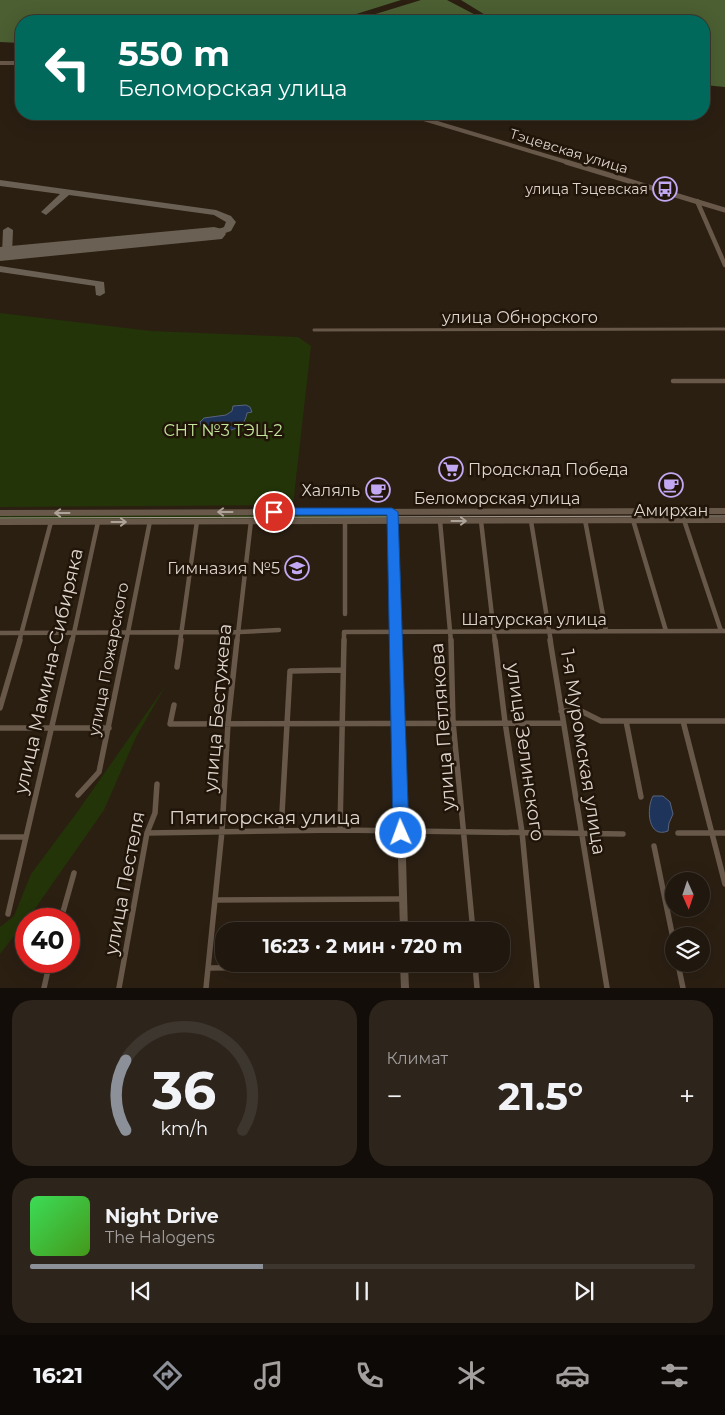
<!DOCTYPE html>
<html lang="ru">
<meta charset="utf-8">
<style>
:root{--surface:#20170e;--page:#2d241c;--text:#f1f3f6;--muted:#a29f9e;--line:#3d362e;--accent:#8c9099}
body{margin:0;font-family:Montserrat,sans-serif;background:var(--page);color:var(--text);height:100vh;display:flex;flex-direction:column;font-size:19px;white-space:nowrap}
*{box-sizing:border-box;margin:0}
p{font-size:16px;color:var(--muted)}
.icon{flex:none;width:28px;height:28px;fill:none;stroke:currentColor;stroke-width:2;stroke-linecap:round;stroke-linejoin:round}
.map{position:relative;height:988px;overflow:hidden}
.panel{display:flex;flex-direction:column;gap:12px;padding:12px;background:#120d08;flex:1}
.panel>*{flex:none}
.banner{position:absolute;left:15px;top:15px;width:695px;height:105px;border-radius:20px;box-shadow:0 5px 20px #0002,0 0 0 1px var(--line);background:#00695c;color:#fff;overflow:hidden}
.needle{width:32px;rotate:177deg}
.controls{position:absolute;left:665px;top:872px;display:grid;gap:10px}
.controls a{display:grid;place-items:center;width:45px;height:45px;border-radius:50%;background:var(--surface);box-shadow:0 5px 20px #0002,0 0 0 1px var(--line);font-size:25px}
.speed{position:absolute;left:15px;top:908px;display:flex;gap:10px;font-size:25px;font-weight:700;text-align:center}
.speed>*{display:grid;place-content:center;width:65px;height:65px;border-radius:50%;background:var(--surface);box-shadow:0 5px 20px #0002,0 0 0 1px var(--line);line-height:1}
.speed .limit{border:8px solid #d22;background:#fff;color:#111}
.pin{position:absolute;display:grid;place-items:center;width:42px;height:42px;color:#fff;margin:-21px;border:2px solid #fff;border-radius:50%;box-shadow:0 1px 5px #0007}
.me{position:absolute;width:55px;margin:-28px;rotate:358deg;stroke-linejoin:round;filter:drop-shadow(0 0 4px #0008)}
.turn{display:flex;align-items:center;gap:18px;height:105px;padding:0 20px;font-size:22px}
.turn .icon{width:65px;height:65px;stroke-width:2.5}
.turn b{display:block;font-size:35px;line-height:42px}
.big{font-size:38px;font-weight:700;line-height:1.1}
.panel .tile{flex:1;display:flex;flex-direction:column;justify-content:center;gap:8px;min-width:0;padding:0 18px;border-radius:20px;background:var(--page)}
.panel .dial{align-items:center;gap:0}
.dial svg{height:130px;overflow:visible;fill:none;stroke:var(--line);stroke-width:7;stroke-linecap:round;text-anchor:middle}
.dial text{fill:var(--text);stroke:none}
.song{display:flex;align-items:center;gap:15px}
.cover{width:60px;height:60px;border-radius:8px;background:linear-gradient(135deg,hsl(130 70% 55%),hsl(100 70% 35%))}
.played{height:5px;border-radius:2px;background:linear-gradient(90deg,var(--accent) 35%,var(--line) 35%)}
.keys{display:flex;justify-content:space-around;direction:ltr}
.heat{display:flex;justify-content:space-between;align-items:center;font-size:28px;direction:ltr}
.panel .tiles{flex:1;display:grid;gap:12px;grid-template-columns:1fr 1fr}
.tile:last-child{grid-column:span 2}
.trip{position:absolute;left:215px;top:922px;width:295px;height:50px;border-radius:20px;background:var(--surface);box-shadow:0 5px 20px #0002,0 0 0 1px var(--line);font-weight:700;line-height:50px;text-align:center}
.tabs{display:flex;height:80px;justify-content:space-around;align-items:center;background:#0d0906;color:var(--muted)}
.tabs .icon{width:35px;height:35px}
.tabs .active{color:var(--accent)}
.tabs b{font-size:22px;color:var(--text)}
.map>svg:first-child{display:block}
.green{fill:#233409}
.forest{fill:#4b5f32}
.water{fill:#1f345a;stroke:#58647c}
.lines{fill:none;stroke-linecap:round;stroke-linejoin:round}
.taxiway{fill:#6b6054;fill-rule:evenodd}
.runway{fill:#6b6054;fill-rule:evenodd}
.minor-far2{stroke:#67584a;stroke-width:3}
.minor-far1{stroke:#67584a;stroke-width:4.5}
.minor{stroke:#67584a;stroke-width:5.5}
.tertiary-far2{stroke:#67584a;stroke-width:4.5}
.tertiary-far1{stroke:#67584a;stroke-width:5.5}
.tertiary{stroke:#67584a;stroke-width:8}
.secondary-far2{stroke:#67584a;stroke-width:4}
.secondary-far1{stroke:#67584a;stroke-width:5}
.secondary{stroke:#67584a;stroke-width:6}
.tram{stroke:#aba197;stroke-width:1}
.oneway{stroke:#aea399}
.route{fill:#1a73e8;stroke:#114b97}
.labels{text-anchor:middle;stroke-width:5;stroke-linejoin:round;paint-order:stroke}
.far-street-label{font-size:14px;fill:#ded5cd;stroke:#211509}
.far-poi-label{font-size:14px;fill:#ded5cd;stroke:#211509;text-anchor:end}
.street-label{font-size:16px;fill:#ded5cd;stroke:#211509}
.park-label{font-size:16px;fill:#c3e69c;stroke:#211509}
.poi-label{font-size:16px;fill:#ded5cd;stroke:#211509;text-anchor:end}
.near-street-label{font-size:19px;fill:#ded5cd;stroke:#211509}
</style>
<div class="map">
<svg width="725" height="988" viewBox="0 0 725 988">
<rect width="100%" height="100%" fill="#2b1f12"/>
<path class="green" d="M0,313l151,18 147,6 13,9 -18,159 -293,2z
M0,514h390l1,6 -391,1z
M166,685l-30,52 -32,73 -72,103 -32,41v-27l14,-11 17,-42 47,-63z"/>
<path class="forest" d="M0,0h401l-67,21h-313v22l-21,-1z
M421,0h26l40,21h-134z
M461,0h264v87l-21,-2v-64h-209z"/>
<path class="water" d="M246,405l4,2 2,5 -5,1c-3,21 -27,19 -44,18l-3,-9 4,-4 22,-3 6,-4 1,-5z
M653,796h10l7,6 3,12 -4,9 -1,8c-20,8 -22,-22 -15,-35z"/>
<g class="lines">
<path class="taxiway" d="M0,180l216,30 15,6 5,6 -5,9 -17,6 -3,-1v-4l13,-5 2,-5 -12,-7 -145,-20 -23,20 -5,-3 19,-18 -60,-8z
M8,227l5,3 -1,24 -5,3 -5,-3 1,-24z
M0,266l104,16 1,11 -5,3 -4,-1 -1,-9 -95,-14z"/>
<path class="runway" d="M214,227l8,2 4,5 -4,5 -222,22v-14z"/>
<path class="minor-far2" d="M314,330l411,-1"/>
<path class="minor-far1" d="M673,381h52
M585,520l21,111
M633,520l33,111
M684,520l37,111
M345,521v93
M440,521l11,121
M481,521l14,121
M531,521l20,121
M0,633l239,-1 40,-2
M19,642l32,-120
M72,642l26,-120
M126,642l24,-121
M180,642l17,-121
M237,642l14,-121
M344,642v-10l381,-1"/>
<path class="minor" d="M451,640l2,82 20,209
M495,640l10,82 17,110 15,156
M550,640l57,348
M177,667l4,-27
M174,705l-4,19 392,-1
M0,708l20,-68
M561,711h20l20,10h124
M626,721l15,76
M683,721l42,163
M0,728h109
M78,795l21,-23 27,-132
M340,830l4,-190
M281,831l9,-160 53,-1
M147,833l193,-3 283,4
M678,833h47
M0,837h26
M654,846l20,97
M216,900l187,-1
M8,914l64,-274
M61,919l13,-46
M475,964l2,24
M678,964l5,24
M208,968l196,-2
M44,988l6,-27
M119,988l28,-155 8,-20 2,-29
M206,988l16,-157 6,-108 9,-83"/>
<path class="tertiary-far2" d="M697,201l28,64"/>
<path class="tertiary-far1" d="M392,512l4,130"/>
<path class="tertiary" d="M396,640l8,291
M404,964l1,24"/>
<path class="secondary-far2" d="M0,63h21
M407,114l163,49"/>
<path class="secondary-far1" d="M566,162l159,48"/>
<path class="secondary" d="M0,513l725,-2
M0,522l725,-2"/>
<path class="tram" d="M0,518l725,-2"/>
</g>
<defs><path id="oneway-shaft" d="M-6 0H5M1.5-3L5.5 0L1.5 3" fill="none" stroke-width="1.6" stroke-linecap="round" stroke-linejoin="round" transform="scale(1.25)"/></defs>
<g class="oneway">
<use href="#oneway-shaft" transform="translate(225 512) rotate(180)"/>
<use href="#oneway-shaft" transform="translate(62 513) rotate(180)"/>
<use href="#oneway-shaft" transform="translate(459 521)"/>
<use href="#oneway-shaft" transform="translate(119 522)"/>
</g>
<path class="route" d="M274,508h118l6,4 11,321 -3,4 -5,2 -5,-2 -3,-4 -6,-318h-117l-2,-3 2,-3z"/>
<defs>
<g id="bus-ring" transform="scale(1.25)"><circle r="9.5" fill="#211509" stroke="#c2a7f2" stroke-width="1.5"/><path d="M-5-6H5V4H4V6H2V4H-2V6H-4V4H-5ZM-3.5-4V0h7V-4ZM-3.5 1.2v1.5H-2V1.2ZM2 1.2v1.5H3.5V1.2Z" fill="#c2a7f2"/></g>
<g id="supermarket-ring" transform="scale(1.25)"><circle r="9.5" fill="#211509" stroke="#c2a7f2" stroke-width="1.5"/><path d="M-6-5.5h2.5l.6 2H6L4.5 2H-2.5L-4.4-4H-6ZM-1.5 3.2a1.3 1.3 0 1 0 .1 0ZM3 3.2a1.3 1.3 0 1 0 .1 0Z" fill="#c2a7f2"/></g>
<g id="cafe-ring" transform="scale(1.25)"><circle r="9.5" fill="#211509" stroke="#c2a7f2" stroke-width="1.5"/><path d="M-5.5-4.5H6V0H3Q3 3.5 0 3.5H-2.5Q-5.5 3.5-5.5 0ZM3-3.2v2h1.7v-2ZM-6 4.5H4V6H-6Z" fill="#c2a7f2"/></g>
<g id="school-ring" transform="scale(1.25)"><circle r="9.5" fill="#211509" stroke="#c2a7f2" stroke-width="1.5"/><path d="M0-5L7-2L0 1L-7-2ZM-4 1L0 2.5L4 1V4Q0 6-4 4Z" fill="#c2a7f2"/></g>
</defs>
<g fill-rule="evenodd">
<use href="#bus-ring" x="665" y="189"/>
<use href="#supermarket-ring" x="451" y="469"/>
<use href="#cafe-ring" x="671" y="485"/>
<use href="#cafe-ring" x="378" y="490"/>
<use href="#school-ring" x="297" y="568"/>
</g>
<g class="labels">
<g class="far-street-label">
<text transform="translate(569 151) rotate(17)" y="5">Тэцевская улица</text>
</g>
<g class="far-poi-label">
<text x="648" y="194">улица Тэцевская</text>
</g>
<g class="street-label">
<text x="520" y="323">улица Обнорского</text>
<text x="497" y="504">Беломорская улица</text>
<text x="534" y="625">Шатурская улица</text>
<text transform="translate(108 659) rotate(-79)" y="6">улица Пожарского</text>
</g>
<g class="park-label">
<text x="223" y="436">СНТ №3 ТЭЦ-2</text>
</g>
<g class="poi-label">
<text x="468" y="475" text-anchor="start">Продсклад Победа</text>
<text x="360" y="496">Халяль</text>
<text x="671" y="516" text-anchor="middle">Амирхан</text>
<text x="280" y="574">Гимназия №5</text>
</g>
<g class="near-street-label">
<text transform="translate(48 671) rotate(-77)" y="7">улица Мамина-Сибиряка</text>
<text transform="translate(217 708) rotate(-85)" y="7">улица Бестужева</text>
<text transform="translate(442 727) rotate(-94)" y="7">улица Петлякова</text>
<text transform="translate(526 752) rotate(82)" y="7">улица Зелинского</text>
<text transform="translate(584 752) rotate(81)" y="7">1-я Муромская улица</text>
<text x="265" y="824">Пятигорская улица</text>
<text transform="translate(124 883) rotate(-79)" y="7">улица Пестеля</text>
</g>
</g>
</svg>
<div class="controls">
<a><svg class="needle" viewBox="-14 -14 28 28"><path d="M0-13l5 13h-10z" fill="#e53935"/><path d="M0 13l5-13h-10z" fill="#a29f9e"/></svg></a>
<a><svg class="icon" aria-label="layers" viewBox="0 0 24 24"><path d="M12 4l9 5-9 5-9-5zM3 14l9 5 9-5"/></svg></a>
</div>
<div class="speed"><div class="limit">40</div></div>
<div class="pin" style="left:274px;top:512px;background:#d93025"><svg class="icon" aria-label="arrive" viewBox="0 0 24 24"><path d="M6 21V4h12l-3 4 3 4H6"/></svg></div>
<svg class="me" style="left:401px;top:833px" viewBox="-20 -20 40 40"><circle r="17" fill="#1a73e8" stroke="#fff" stroke-width="3"/><path d="M0-11L8 9 0 5-8 9z" fill="#fff"/></svg>
<div class="trip">16:23 · 2 мин · 720 m</div>
<div class="banner">
<div class="turn"><svg class="icon" aria-label="left" viewBox="0 0 24 24"><path d="M17 20v-9H6M10 6l-5 5 5 5"/></svg><div><b>550 m</b>Беломорская улица</div></div>
</div>
</div>
<section class="panel">
<div class="tiles">
<div class="tile dial"><svg viewBox="0 0 100 80">
<path d="M14 69A42 42 0 1 1 86 69"/>
<path d="M14 69A42 42 0 0 1 14 26" stroke="#8c9099"/>
<text x="50" y="56" font-size="32" font-weight="700">36</text>
<text x="50" y="72" font-size="11">km/h</text>
</svg></div>
<div class="tile"><p>Климат</p>
<div class="heat"><a>−</a><b class="big">21.5°</b><a>+</a></div>
</div>
<div class="tile">
<div class="song"><i class="cover"></i><div><b>Night Drive</b><p>The Halogens</p></div></div>
<div class="played"></div>
<div class="keys"><svg class="icon" aria-label="previous" viewBox="0 0 24 24"><path d="M18 5L8 12l10 7zM5 5v14"/></svg><svg class="icon" aria-label="pause" viewBox="0 0 24 24"><path d="M8 5v14M16 5v14"/></svg><svg class="icon" aria-label="next" viewBox="0 0 24 24"><path d="M6 5l10 7-10 7zM19 5v14"/></svg></div>
</div>
</div>
</section>
<nav class="tabs">
<b>16:21</b>
<svg class="icon active" aria-label="directions" viewBox="0 0 24 24"><path d="M12 3l9 9-9 9-9-9zM9 14v-3h6M13 9l2 2-2 2"/></svg>
<svg class="icon" aria-label="music" viewBox="0 0 24 24"><path d="M9 18V5l10-2v13"/><circle cx="6" cy="18" r="3"/><circle cx="16" cy="16" r="3"/></svg>
<svg class="icon" aria-label="phone" viewBox="0 0 24 24"><path d="M5 4h4l2 5-3 2q2 4 5 5l2-3 5 2v4C11 20 4 13 5 4z"/></svg>
<svg class="icon" aria-label="climate" viewBox="0 0 24 24"><path d="M12 3v18M4 7l16 10M4 17L20 7"/></svg>
<svg class="icon" aria-label="car" viewBox="0 0 24 24"><path d="M5 17H2v-5l4-1 3-4h7l3 4 3 1v5h-3M9 17h6M6 11h13"/><circle cx="7" cy="17" r="2"/><circle cx="17" cy="17" r="2"/></svg>
<svg class="icon" aria-label="filters" viewBox="0 0 24 24"><path d="M4 7h16M4 17h16"/><circle cx="9" cy="7" r="2"/><circle cx="15" cy="17" r="2"/></svg>
</nav>
